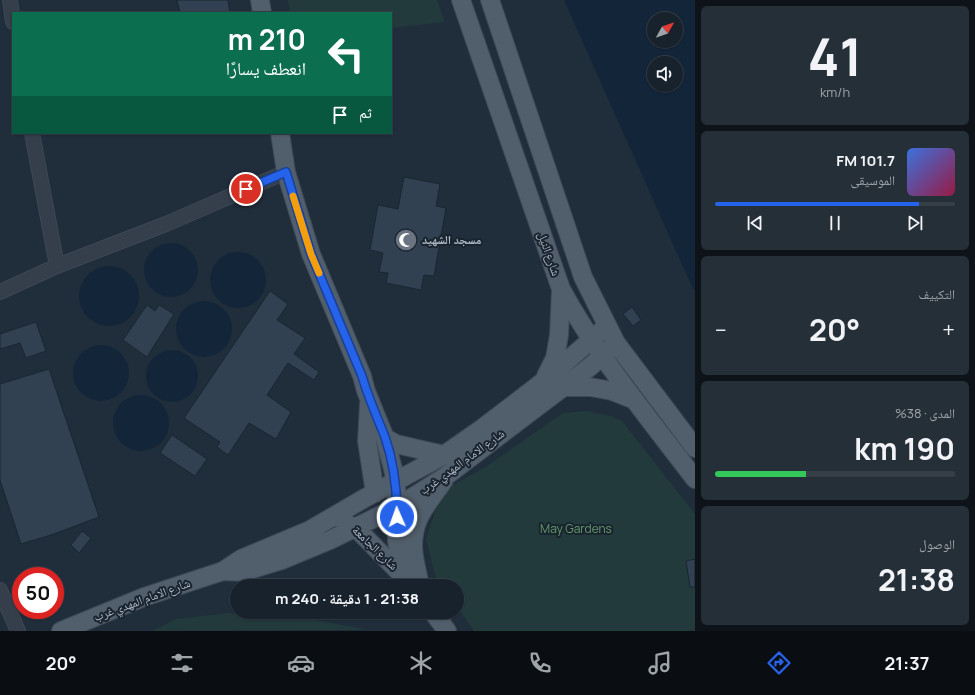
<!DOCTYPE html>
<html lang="ar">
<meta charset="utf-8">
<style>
:root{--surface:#18222c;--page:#252f38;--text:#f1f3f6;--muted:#9fa4a9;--line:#363f48;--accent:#2563eb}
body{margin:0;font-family:Manrope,"Noto Naskh Arabic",sans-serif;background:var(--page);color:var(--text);direction:rtl;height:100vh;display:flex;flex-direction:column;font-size:15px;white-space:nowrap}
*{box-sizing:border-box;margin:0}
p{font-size:13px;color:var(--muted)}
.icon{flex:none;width:22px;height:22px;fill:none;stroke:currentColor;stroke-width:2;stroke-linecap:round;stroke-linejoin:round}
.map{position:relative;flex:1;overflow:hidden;direction:ltr}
.drawer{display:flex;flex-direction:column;gap:6px;padding:6px;background:#0d1318;width:280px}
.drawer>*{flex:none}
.hud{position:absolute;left:12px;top:12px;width:380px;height:122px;border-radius:0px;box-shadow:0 1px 3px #0004,0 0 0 1px var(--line);direction:rtl;background:#0b6e4f;color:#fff;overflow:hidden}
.needle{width:26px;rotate:50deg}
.tools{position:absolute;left:647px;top:12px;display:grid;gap:8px}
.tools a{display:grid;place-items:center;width:36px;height:36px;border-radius:50%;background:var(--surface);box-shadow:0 1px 3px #0004,0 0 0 1px var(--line);font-size:20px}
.speed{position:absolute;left:12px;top:567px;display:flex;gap:8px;font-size:20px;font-weight:700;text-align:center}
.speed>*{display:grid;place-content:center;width:52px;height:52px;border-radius:50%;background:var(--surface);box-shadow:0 1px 3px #0004,0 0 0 1px var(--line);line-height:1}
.speed .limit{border:6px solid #d22;background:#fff;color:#111}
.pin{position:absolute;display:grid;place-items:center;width:34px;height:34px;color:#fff;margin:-17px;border:2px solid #fff;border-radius:50%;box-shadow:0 1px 4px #0007}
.me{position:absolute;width:44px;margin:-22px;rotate:358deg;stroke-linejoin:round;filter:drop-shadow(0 0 3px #0008)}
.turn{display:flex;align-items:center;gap:14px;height:84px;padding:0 20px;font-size:18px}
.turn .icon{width:52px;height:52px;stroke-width:2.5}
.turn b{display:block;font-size:28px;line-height:34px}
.then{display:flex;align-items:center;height:38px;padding:0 20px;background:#0003;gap:8px;font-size:15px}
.big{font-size:30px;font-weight:700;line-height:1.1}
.drawer .widget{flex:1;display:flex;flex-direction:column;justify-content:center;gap:6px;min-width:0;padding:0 14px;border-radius:6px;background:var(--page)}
.drawer .dial{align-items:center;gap:0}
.dial b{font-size:52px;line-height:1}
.song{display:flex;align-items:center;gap:12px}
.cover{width:48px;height:48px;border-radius:6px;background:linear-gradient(135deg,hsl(220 70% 55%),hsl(340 70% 35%))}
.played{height:4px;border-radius:2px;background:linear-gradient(90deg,var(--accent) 85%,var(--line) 85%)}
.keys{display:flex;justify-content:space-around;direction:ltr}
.heat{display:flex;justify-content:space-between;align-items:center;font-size:22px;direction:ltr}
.charge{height:6px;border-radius:3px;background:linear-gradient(90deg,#34c759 38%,var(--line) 0)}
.trip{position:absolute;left:230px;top:579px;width:234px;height:40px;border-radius:20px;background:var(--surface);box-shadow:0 1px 3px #0004,0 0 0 1px var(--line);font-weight:700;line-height:40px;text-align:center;direction:rtl}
.dock{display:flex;height:64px;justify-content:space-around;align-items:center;background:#0a0e12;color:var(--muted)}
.dock .icon{width:28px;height:28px}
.dock .on{color:var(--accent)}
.dock b{font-size:18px;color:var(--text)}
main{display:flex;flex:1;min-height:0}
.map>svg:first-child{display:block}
.green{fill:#223a3c}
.water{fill:#132539;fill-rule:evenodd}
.building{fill:#314152;stroke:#1b2631}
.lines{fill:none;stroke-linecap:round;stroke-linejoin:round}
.minor-casing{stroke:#3d4854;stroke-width:16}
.major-casing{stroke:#3d4854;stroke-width:20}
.minor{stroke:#343f4b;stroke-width:14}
.major{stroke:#515e6b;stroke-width:18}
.route-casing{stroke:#184099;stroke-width:10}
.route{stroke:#2563eb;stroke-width:7}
.slow{stroke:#f59e0b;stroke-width:7}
.labels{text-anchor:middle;stroke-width:4;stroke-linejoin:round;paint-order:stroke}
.poi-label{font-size:12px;font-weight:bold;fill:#aeb9c7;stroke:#19242f;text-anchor:start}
.street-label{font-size:12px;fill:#aeb9c7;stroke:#19242f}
.park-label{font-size:12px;fill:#64996d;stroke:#19242f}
</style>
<main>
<section class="drawer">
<div class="widget dial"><b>41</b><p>km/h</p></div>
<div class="widget">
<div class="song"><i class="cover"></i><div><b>101.7 FM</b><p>الموسيقى</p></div></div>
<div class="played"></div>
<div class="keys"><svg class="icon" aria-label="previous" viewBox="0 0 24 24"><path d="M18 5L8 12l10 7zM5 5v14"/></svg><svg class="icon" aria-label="pause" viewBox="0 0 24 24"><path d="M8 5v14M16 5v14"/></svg><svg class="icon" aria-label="next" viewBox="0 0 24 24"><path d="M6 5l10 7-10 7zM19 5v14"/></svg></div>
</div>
<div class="widget"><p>التكييف</p>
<div class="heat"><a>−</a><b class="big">20°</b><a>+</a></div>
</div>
<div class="widget"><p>المدى · 38%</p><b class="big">190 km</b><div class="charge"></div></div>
<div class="widget"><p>الوصول</p><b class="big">21:38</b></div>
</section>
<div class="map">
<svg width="695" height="631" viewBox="0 0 695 631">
<rect width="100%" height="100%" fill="#202d3b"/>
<path class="green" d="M288,0h149l8,22 -54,6v-15h-101z
M586,411l25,5 11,5 73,93v117h-221l-17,-24v-21h-15l-7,-11 -9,-36 10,-30 17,-24 34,-19 76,-53z
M228,613l61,2 80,15 -217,1 24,-12z"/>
<path class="water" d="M564,0h131v291l-2,-2zM654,19h22v22h-22zM654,63h22v22h-22z
M144 270a27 27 0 1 1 54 0a27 27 0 1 1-54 0Z
M210 280a28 28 0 1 1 56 0a28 28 0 1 1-56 0Z
M79 296a30 30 0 1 1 60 0a30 30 0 1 1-60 0Z
M176 329a28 28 0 1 1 56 0a28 28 0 1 1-56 0Z
M73 373a28 28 0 1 1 56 0a28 28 0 1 1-56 0Z
M146 376a26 26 0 1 1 52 0a26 26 0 1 1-52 0Z
M113 423a28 28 0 1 1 56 0a28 28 0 1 1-56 0Z"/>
<path class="building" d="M177,0h51l2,13h-50z
M404,177l36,7 -4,22 10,2 -12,68 -10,-1 -3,15 -35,-7 2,-10 -9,-1 4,-19 -13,-3 8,-45 20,4z
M270,291l18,13 -11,16 28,18 -11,16 25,18 -5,8 -26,-17 -21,32 24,17 -15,27 -27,-16 -21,32 -11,-8 3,-5 -36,-24z
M147,305l8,6 4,-6 15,9 -27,43 -24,-17z
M632,307l9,13 -8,6 -10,-12z
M36,322l10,29 -20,7 -6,-15 -20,6v-15z
M49,369l50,148 -45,17 -33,10 -21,-64v-96z
M172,435l35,24 -12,17 -35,-23z
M82,531l9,7 -12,15 -8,-8z
M695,559v28h-5l-4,-26z"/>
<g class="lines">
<g class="minor-casing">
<path id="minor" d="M10,0l3,22
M32,133l25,133
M0,292l57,-26 109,-42 120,-52
M0,590l18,41"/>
</g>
<g class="major-casing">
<path id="major" d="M260,0l2,13
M461,0l100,289c37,68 87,128 134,190
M490,0l93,277 33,66 79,105
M280,133l6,39 25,82 51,122 4,15 19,47 11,43 1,60 3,17 15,28
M546,376l9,-18 4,-23 2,-45
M564,387h26l22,4 23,9
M369,404l-2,37 8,52
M385,438l11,6 48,11
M345,523l11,5 48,49
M223,571l20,1 39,-12 48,-20 67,-33 49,-31 145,-110 19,-17
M419,581c-3,-15 -8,-31 -5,-46 2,-21 19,-38 30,-55
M433,612l14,19
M61,631l83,-34 79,-26 18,-12 69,-29 55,-32 79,-43 40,-28 60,-46 63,-55"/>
</g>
<use href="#minor" class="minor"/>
<use href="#major" class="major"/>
</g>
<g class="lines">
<g class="route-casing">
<path id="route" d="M246,189l40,-17 25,82 51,122c6,21 15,41 23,61 9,26 12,53 12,80"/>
</g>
<use href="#route" class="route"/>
<path class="slow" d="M293,196l18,58 8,19"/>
</g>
<defs>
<g id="mosque-disc" transform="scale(1.15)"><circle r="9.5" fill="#6b7280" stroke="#19242f"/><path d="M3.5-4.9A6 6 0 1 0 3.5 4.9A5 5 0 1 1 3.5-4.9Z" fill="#fff"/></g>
</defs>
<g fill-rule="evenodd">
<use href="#mosque-disc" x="406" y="240"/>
</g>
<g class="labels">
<g class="poi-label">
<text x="422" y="244">مسجد الشهيد</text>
</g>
<g class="street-label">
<text transform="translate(549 254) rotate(71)" y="4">شارع النيل</text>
<text transform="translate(462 462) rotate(-36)" y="4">شارع الامام المهدي غرب</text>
<text transform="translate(375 548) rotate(44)" y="4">شارع الجامعة</text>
<text transform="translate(142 600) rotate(-20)" y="4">شارع الامام المهدي غرب</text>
</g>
<g class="park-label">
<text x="576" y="533">May Gardens</text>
</g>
</g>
</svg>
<div class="tools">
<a><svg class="needle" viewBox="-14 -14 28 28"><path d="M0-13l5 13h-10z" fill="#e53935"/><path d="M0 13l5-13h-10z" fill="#9fa4a9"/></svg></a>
<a><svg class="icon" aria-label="sound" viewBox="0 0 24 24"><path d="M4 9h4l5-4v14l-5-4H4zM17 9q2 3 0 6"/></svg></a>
</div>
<div class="speed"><div class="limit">50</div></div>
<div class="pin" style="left:246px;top:189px;background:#d93025"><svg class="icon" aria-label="arrive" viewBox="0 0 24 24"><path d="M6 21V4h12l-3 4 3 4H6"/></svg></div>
<svg class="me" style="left:397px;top:517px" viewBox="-20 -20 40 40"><circle r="17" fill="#2563eb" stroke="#fff" stroke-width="3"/><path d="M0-11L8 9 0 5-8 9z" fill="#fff"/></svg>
<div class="trip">21:38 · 1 دقيقة · 240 m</div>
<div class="hud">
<div class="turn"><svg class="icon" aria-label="left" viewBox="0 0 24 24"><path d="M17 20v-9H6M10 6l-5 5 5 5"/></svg><div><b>210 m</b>انعطف يسارًا</div></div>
<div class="then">ثم<svg class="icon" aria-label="arrive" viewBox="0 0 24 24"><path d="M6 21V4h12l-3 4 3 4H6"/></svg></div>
</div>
</div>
</main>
<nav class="dock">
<b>21:37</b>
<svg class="icon on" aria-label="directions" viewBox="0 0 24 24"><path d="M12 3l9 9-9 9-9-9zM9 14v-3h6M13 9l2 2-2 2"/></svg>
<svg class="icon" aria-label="music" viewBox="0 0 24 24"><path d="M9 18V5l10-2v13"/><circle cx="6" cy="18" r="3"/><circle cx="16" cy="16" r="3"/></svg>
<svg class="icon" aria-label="phone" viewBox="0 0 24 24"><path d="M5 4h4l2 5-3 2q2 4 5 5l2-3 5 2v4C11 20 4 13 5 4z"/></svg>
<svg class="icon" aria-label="climate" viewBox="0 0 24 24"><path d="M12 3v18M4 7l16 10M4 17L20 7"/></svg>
<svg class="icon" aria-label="car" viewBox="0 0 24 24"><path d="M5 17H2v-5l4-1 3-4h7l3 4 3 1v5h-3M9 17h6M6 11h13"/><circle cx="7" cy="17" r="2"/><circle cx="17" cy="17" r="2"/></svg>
<svg class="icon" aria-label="filters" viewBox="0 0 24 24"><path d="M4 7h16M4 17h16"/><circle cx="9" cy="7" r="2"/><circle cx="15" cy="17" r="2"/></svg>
<b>20°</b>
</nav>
